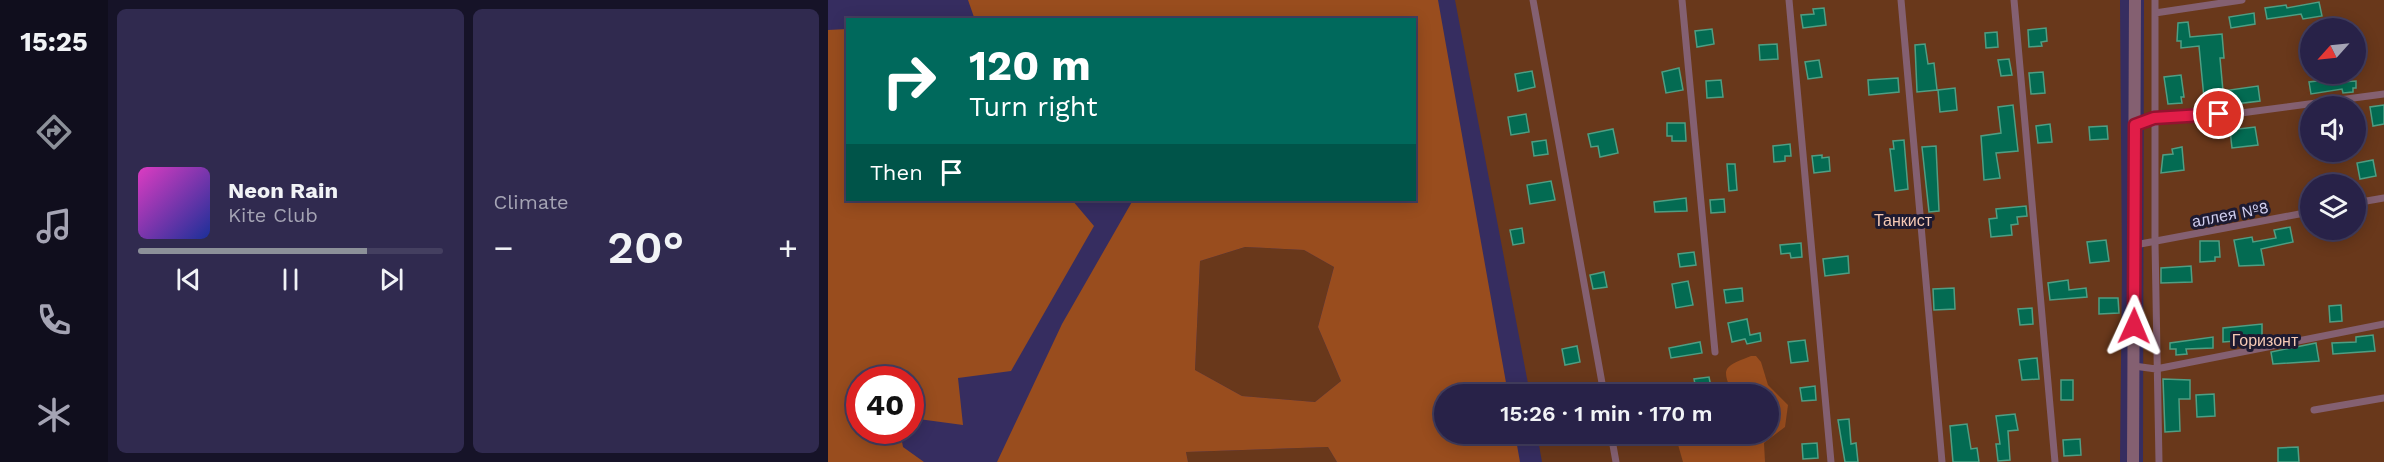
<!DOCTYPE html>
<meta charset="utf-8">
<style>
:root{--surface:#282248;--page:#302a4f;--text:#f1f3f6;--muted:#a5a4b4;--line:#443f60;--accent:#8c9099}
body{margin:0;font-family:"Work Sans",sans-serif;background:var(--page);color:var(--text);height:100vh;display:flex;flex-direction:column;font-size:22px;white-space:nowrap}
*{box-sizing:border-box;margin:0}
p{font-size:20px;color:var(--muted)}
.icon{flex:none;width:33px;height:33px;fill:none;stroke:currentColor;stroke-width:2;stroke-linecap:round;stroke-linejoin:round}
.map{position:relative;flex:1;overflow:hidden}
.details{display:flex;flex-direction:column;gap:9px;padding:9px;background:#161328;width:720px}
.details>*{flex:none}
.banner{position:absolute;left:18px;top:18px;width:570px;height:183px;border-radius:0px;box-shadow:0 3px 15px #0003,0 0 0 2px var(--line);background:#00695c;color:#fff;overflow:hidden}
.needle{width:39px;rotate:243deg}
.fabs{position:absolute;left:1472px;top:18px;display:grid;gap:12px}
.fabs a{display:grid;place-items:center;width:66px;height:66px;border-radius:50%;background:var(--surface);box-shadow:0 3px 15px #0003,0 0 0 2px var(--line);font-size:30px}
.speed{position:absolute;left:18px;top:366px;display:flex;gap:12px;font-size:30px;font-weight:700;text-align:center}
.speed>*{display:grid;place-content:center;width:78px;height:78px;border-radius:50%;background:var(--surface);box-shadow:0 3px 15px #0003,0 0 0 2px var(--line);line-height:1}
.speed .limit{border:9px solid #d22;background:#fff;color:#111}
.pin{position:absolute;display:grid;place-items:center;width:51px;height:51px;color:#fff;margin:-26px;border:3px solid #fff;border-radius:50%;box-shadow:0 2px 6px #0007}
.me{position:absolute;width:66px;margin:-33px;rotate:1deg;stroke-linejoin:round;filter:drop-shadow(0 0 4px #0008)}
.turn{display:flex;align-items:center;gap:21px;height:126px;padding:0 24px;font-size:27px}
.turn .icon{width:78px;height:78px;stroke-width:2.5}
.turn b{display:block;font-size:42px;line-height:51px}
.then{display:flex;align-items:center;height:57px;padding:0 24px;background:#0003;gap:12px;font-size:22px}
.big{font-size:45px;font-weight:600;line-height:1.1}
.details .card{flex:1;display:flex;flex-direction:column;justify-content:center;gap:9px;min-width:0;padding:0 21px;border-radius:9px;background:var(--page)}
.song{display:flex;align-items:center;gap:18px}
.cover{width:72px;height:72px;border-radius:9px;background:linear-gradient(135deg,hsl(310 70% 55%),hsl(230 70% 35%))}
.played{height:6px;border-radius:3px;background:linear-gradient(90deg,var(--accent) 75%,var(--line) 75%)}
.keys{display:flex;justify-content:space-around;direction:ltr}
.heat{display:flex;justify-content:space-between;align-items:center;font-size:33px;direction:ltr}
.details .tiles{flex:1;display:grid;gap:9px;grid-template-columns:repeat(2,1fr)}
.trip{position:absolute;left:606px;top:384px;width:345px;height:60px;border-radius:30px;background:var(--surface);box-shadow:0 3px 15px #0003,0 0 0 2px var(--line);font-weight:600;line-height:60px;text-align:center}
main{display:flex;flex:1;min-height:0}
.tab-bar{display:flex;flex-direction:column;width:108px;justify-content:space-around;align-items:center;background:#100e1d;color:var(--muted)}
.tab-bar .icon{width:42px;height:42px}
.tab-bar .current{color:var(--accent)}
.tab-bar b{font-size:27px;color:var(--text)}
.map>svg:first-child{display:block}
.green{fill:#69381b;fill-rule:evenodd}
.forest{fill:#994d1e;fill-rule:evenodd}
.building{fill:#036b52;stroke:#4f9e83;stroke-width:1.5}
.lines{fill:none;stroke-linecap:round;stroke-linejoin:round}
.service{stroke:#846071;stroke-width:7}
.tertiary{stroke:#846071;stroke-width:12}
.route-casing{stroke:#92132f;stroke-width:15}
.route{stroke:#e11d48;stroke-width:10}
.labels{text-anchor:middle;stroke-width:6;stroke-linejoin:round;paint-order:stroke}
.street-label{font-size:16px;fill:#d0ceee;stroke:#1d1a31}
.park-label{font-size:16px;fill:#f6cab4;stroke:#1d1a31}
</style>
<main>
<nav class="tab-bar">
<b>15:25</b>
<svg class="icon current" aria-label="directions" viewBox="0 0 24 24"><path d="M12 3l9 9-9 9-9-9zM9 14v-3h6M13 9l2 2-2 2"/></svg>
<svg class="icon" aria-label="music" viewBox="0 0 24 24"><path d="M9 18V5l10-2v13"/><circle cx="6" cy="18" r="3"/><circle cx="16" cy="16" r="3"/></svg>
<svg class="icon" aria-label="phone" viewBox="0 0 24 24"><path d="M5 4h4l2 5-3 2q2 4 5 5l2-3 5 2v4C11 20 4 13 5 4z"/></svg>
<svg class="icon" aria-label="climate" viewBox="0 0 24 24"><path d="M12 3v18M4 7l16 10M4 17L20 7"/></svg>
</nav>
<section class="details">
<div class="tiles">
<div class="card">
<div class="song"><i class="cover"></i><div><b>Neon Rain</b><p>Kite Club</p></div></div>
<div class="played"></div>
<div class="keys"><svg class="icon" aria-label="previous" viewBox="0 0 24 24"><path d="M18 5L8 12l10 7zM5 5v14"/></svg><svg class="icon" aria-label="pause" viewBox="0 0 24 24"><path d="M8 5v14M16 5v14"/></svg><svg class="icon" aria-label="next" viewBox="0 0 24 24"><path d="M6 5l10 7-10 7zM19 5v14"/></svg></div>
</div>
<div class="card"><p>Climate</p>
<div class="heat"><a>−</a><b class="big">20°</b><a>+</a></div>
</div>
</div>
</section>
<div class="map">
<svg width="1556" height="462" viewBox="0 0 1556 462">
<rect width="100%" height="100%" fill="#362d60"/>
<path class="green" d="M627,0h665l2,267 -2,195h-578l-5,-28h231v-40h-238z
M1316,0h240v462h-241zM1482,28h45v46h-45zM1482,106h45v46h-45zM1482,184h45v46h-45z
M417,247l59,3 30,17 -16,60 23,54 -26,21 -73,-6 -47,-26 5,-109z
M500,447l9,15h-149l-2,-10z"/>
<path class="forest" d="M140,0h470l70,394h-64v40h71l5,28h-183l-9,-15 -142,5 2,10h-191l65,-138 71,-124h281v-180h-439zM417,247l59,3 30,17 -16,60 23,54 -26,21 -73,-6 -47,-26 5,-109z
M19,29l1,171h224l22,26 -83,145 -53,7 5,47 -52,-7 -1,-38h-50v50l40,1 3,16 21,15h-96v-432z
M923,356h5l5,6 7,23 20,20 -3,22 -21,16 1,19h-82l-8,-28h93v-40h-35c-12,-26 -10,-27 18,-38z"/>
<path class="building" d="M1491,2l3,14 -19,3 -2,-5 -34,5 -2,-11 21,-3 1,3z
M996,8l2,17 -23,3 -2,-13 13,-1 -1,-5z
M1426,13l1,11 -24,4 -2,-11z
M1360,22l2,15 32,-3 2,24h-4l3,33 35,-5 2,15 -33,4v3l-10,1 -1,-12 -12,1 -5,-52 -18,2v-7h-4l1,-18z
M1218,28l1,13 -6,1 1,4 -13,1 -1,-17z
M884,29l2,15 -17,3 -2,-16z
M1169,32l1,15 -12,1 -1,-15z
M949,44l1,15 -18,1 -1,-15z
M1097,44l3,20 6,-1 3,27 -20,2 -2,-47z
M1181,59l3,16 -11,1 -3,-16z
M991,60l3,17 -14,2 -3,-17z
M851,68l4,22 -17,3 -4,-21z
M704,71l3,16 -17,4 -3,-17z
M1215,72l2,21 -14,1 -2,-21z
M1353,75l3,22h-3l1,6 -14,1 -4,-27z
M1070,78l1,14 -30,3 -1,-15z
M893,80l2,17 -16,1 -1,-17z
M1497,80l1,3 30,-2v7h-3v4l-10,1 -1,-4 -31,5 -2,-12z
M1127,88l2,22 -17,2 -2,-22z
M1185,105l5,46 -22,2 4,25 -16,2 -3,-44 20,-3 -3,-26z
M1556,105v19l-11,2 -3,-19z
M698,114l3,18 -18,3 -3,-18z
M839,123h18l1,18h-14v-5h-5z
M1222,124l2,18 -14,1 -2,-17z
M1279,126l1,13 -18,1 -1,-13z
M1427,127l3,18 -26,3 -2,-18z
M785,129l5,24 -18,4 -2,-11 -7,1 -3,-13z
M718,140l2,14 -14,2 -2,-14z
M1076,140l4,49 -13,2 -5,-42h4l-1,-8z
M962,144l1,12h-6v5l-11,1 -1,-16z
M1108,146l3,65 -10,1 -7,-65z
M1354,147l2,23 -23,3 2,-18 10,-1 -1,-5z
M994,155v3l7,-1 1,14 -16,2 -2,-17z
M1545,160l3,16 -16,3 -3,-16z
M899,164h8l2,26 -8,1z
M723,181l4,19 -25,4 -3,-19z
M858,198l1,13 -32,1 -1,-10z
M896,199l1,13 -14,1 -1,-13z
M1198,206l1,10 -10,1 1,7 -7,1 1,10 -21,2 -2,-18 8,-1 -1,-9z
M1462,227l3,15 -32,7 3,16 -25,1 -5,-26 18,-3 1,5 23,-4 -2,-8z
M694,228l2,15 -11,2 -3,-15z
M1278,240l3,21 -19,2 -3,-21z
M1372,241h19l1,16h-5v4l-15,1z
M973,243l1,14 -11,1 -1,-5 -9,1 -1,-9z
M866,252l2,13 -16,2 -2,-13z
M1020,256l1,17 -24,3 -2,-17z
M1363,266l1,16 -31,1v-15z
M776,272l3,15 -14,2 -3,-14z
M1240,280l1,10 17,-2 1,9 -37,3 -2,-17z
M860,281l5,24 -17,3 -4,-24z
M914,288l1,13 -17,2 -2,-13z
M1126,288l1,21 -21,1 -1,-21z
M1271,298h19l1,15 -20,1z
M1513,305l1,16 -12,1 -1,-16z
M1204,308l1,16 -13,1 -2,-16z
M919,319l3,16 10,-2 1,8 -14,3 -2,-5 -13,3 -4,-19z
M1434,324v15l-39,3v-14z
M1545,335l2,16 -42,3 -1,-11 24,-1v-5z
M1385,337v11l-27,1 1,5 -11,1v-6h-6v-6z
M977,340l3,21 -17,2 -3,-21z
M872,342l2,11 -31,5 -2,-10z
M1488,343l3,18 -46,3 -2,-12z
M749,346l3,16 -15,3 -3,-16z
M1209,358l2,21 -17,1 -3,-20z
M881,377l3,15 -15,2 -3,-15z
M1335,379l27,1v19h-11l1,32 -15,1z
M1233,380h12v20h-12z
M987,386l1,14 -14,1 -2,-13z
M1386,394l1,22 -18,1 -1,-22z
M1187,414l3,16 -10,1 2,29 -12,1 -2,-17h4l-4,-28z
M1021,419l2,25 5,-1 2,19h-13l-7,-42z
M1139,424l4,25 6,-1 2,14h-26l-3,-36z
M1252,439l1,16 -17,1 -1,-16z
M989,443l1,15 -15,1 -1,-15z
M1470,447l1,15h-21v-14z"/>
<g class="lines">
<path class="service" d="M705,0l71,394
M854,0l33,352
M961,0l42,462
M1073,0l41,462
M1186,0l41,462
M1327,0v243l4,219
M1327,13l87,-13
M1307,125l19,-6 87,-6 143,-19
M1527,203l29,-5
M1307,245l175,-33
M1306,366l22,3 228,-45
M1486,410l70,-12
M783,434l5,28"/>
<path class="tertiary" d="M1305,462l2,-462"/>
</g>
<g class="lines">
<g class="route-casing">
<path id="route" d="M1306,326l1,-201 19,-7 65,-4"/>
</g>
<use href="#route" class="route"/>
</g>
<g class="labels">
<g class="street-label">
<text transform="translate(1402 214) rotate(-11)" y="6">аллея №8</text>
</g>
<g class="park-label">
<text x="1075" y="226">Танкист</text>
<text x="1437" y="346">Горизонт</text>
</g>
</g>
</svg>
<div class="fabs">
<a><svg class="needle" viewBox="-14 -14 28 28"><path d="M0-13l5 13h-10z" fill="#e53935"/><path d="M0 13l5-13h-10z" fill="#a5a4b4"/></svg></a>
<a><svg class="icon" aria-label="sound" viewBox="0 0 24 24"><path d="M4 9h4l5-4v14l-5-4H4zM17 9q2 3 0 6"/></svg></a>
<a><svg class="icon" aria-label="layers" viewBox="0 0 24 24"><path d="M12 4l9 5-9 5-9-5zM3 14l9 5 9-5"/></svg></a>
</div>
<div class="speed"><div class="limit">40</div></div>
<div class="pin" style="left:1391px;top:114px;background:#d93025"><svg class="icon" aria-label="arrive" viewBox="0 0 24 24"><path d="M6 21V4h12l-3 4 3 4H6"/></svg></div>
<svg class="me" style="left:1306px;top:326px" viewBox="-20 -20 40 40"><path d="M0-17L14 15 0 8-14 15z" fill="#e11d48" stroke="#fff" stroke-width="4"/></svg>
<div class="trip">15:26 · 1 min · 170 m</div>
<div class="banner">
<div class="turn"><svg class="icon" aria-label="right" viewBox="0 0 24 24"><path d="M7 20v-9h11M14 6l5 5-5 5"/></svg><div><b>120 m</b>Turn right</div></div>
<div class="then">Then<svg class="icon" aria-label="arrive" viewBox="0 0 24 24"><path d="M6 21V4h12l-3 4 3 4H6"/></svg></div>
</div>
</div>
</main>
